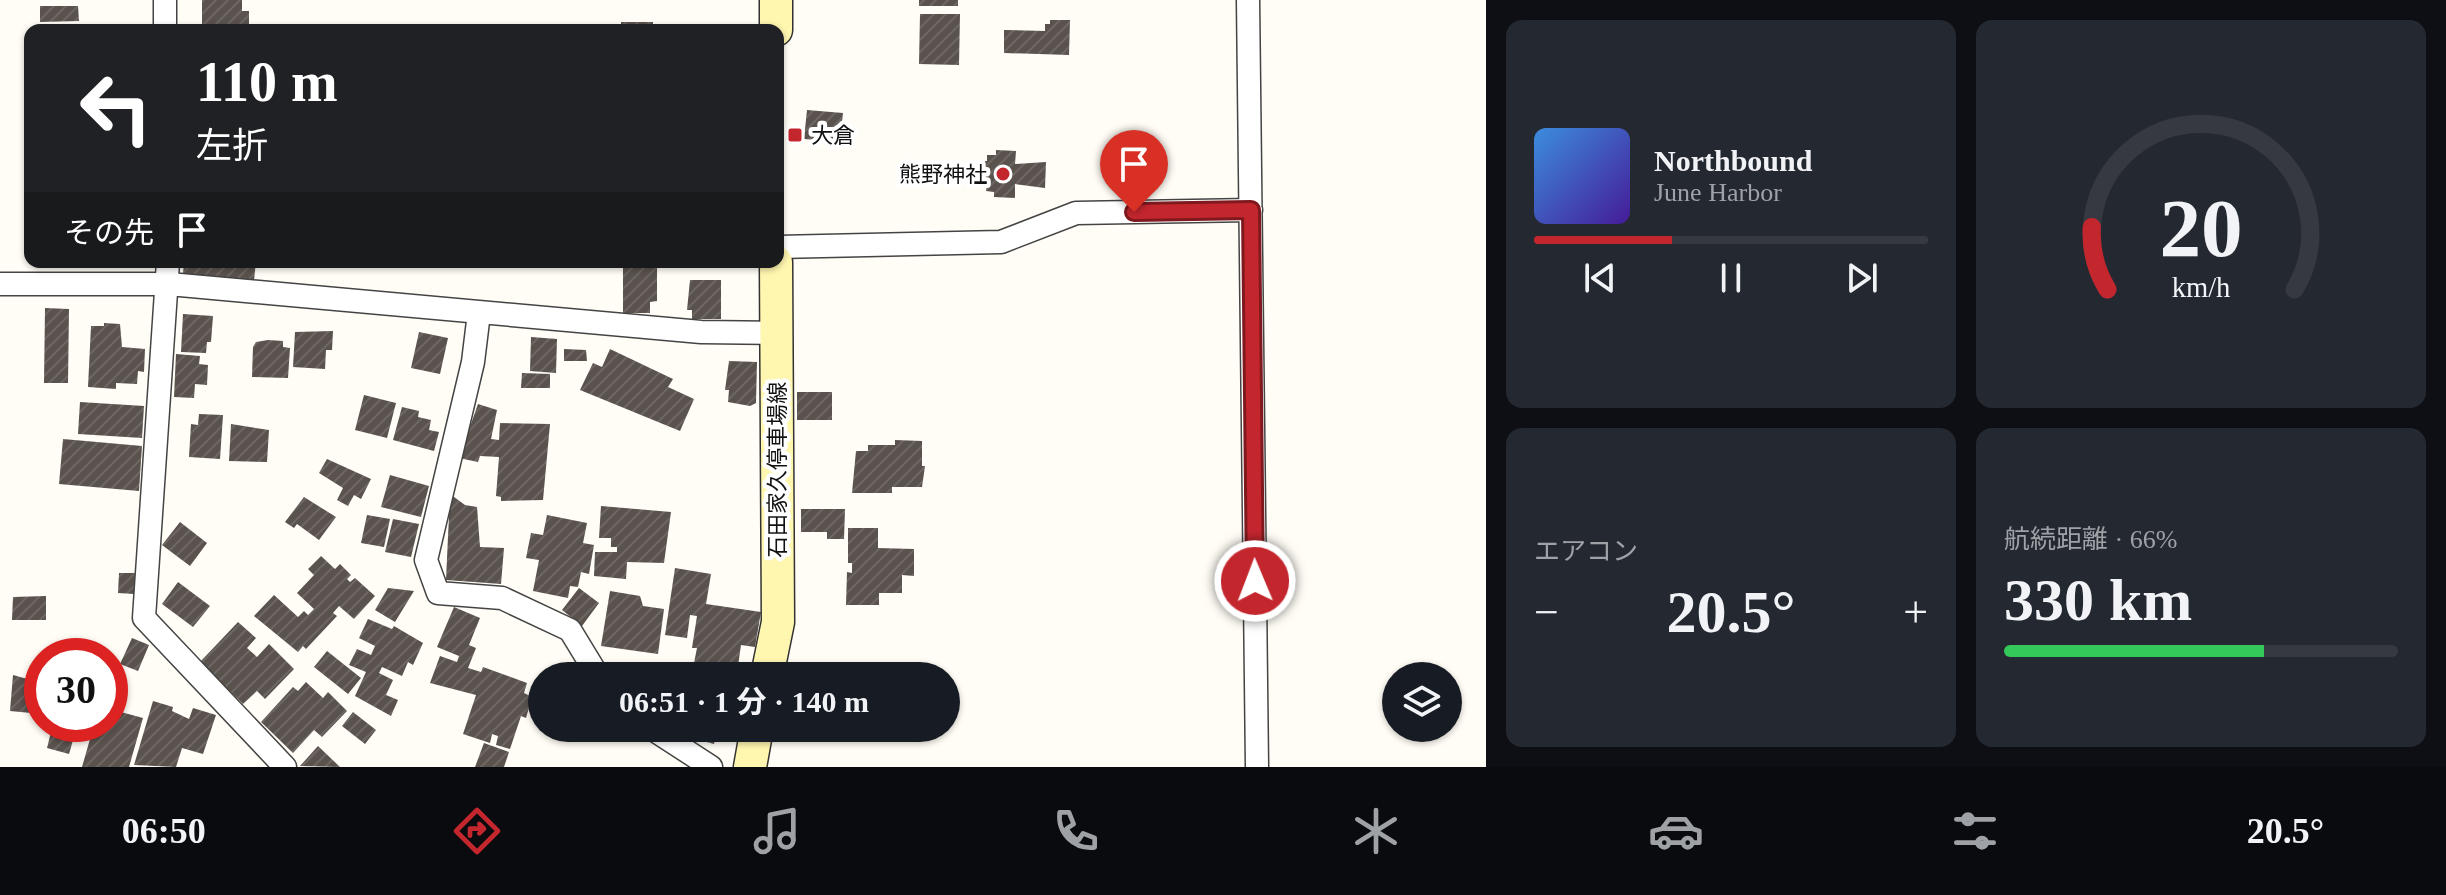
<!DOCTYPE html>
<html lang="ja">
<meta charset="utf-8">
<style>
:root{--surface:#171b24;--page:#242831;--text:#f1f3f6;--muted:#9ea1a6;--line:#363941;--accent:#c4262e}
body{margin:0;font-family:"Times New Roman","Noto Sans JP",serif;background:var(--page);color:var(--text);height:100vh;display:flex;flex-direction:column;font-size:30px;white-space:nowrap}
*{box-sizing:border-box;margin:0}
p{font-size:26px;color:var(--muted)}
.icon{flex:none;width:44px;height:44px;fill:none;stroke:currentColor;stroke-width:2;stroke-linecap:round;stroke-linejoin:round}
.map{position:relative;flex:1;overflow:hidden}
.side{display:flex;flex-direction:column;gap:20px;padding:20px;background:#0d0f14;width:960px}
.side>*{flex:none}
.top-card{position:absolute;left:24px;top:24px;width:760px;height:244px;border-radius:16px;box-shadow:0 2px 6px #0004;background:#202124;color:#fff;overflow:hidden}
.buttons{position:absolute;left:1382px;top:662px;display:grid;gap:16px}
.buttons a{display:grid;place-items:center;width:80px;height:80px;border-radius:50%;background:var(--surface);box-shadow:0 2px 6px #0004;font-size:40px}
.speed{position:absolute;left:24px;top:638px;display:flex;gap:16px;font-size:40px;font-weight:700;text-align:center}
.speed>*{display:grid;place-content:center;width:104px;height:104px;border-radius:50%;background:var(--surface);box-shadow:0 2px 6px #0004;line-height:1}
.speed .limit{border:12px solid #d22;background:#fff;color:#111}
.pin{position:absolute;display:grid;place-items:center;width:68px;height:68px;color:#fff;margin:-82px -34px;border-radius:50% 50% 50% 0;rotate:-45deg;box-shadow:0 0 8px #0007}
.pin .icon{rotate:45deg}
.me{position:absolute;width:88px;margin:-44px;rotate:359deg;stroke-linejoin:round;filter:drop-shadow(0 0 6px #0008)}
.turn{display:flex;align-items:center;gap:28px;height:168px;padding:0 40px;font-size:36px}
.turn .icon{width:104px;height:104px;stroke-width:2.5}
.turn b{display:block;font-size:56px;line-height:68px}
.then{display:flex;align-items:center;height:76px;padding:0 40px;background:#0003;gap:16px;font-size:30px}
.big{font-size:60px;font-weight:700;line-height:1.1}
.side .tile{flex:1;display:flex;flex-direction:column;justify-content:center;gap:12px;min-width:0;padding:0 28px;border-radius:16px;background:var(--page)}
.side .dial{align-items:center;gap:0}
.dial svg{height:208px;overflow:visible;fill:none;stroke:var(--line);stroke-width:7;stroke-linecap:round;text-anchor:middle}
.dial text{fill:var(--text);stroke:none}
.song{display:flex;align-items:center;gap:24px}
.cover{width:96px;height:96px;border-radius:12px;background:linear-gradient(135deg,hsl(210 70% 55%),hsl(260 70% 35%))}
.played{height:8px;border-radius:4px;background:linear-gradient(90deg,var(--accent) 35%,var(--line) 35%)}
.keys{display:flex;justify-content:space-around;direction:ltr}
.heat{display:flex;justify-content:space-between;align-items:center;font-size:44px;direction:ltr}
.charge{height:12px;border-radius:6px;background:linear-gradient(90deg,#34c759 66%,var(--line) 0)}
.side .tiles{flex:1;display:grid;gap:20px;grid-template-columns:repeat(2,1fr)}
.trip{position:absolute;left:528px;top:662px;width:432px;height:80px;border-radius:40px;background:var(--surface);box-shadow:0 2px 6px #0004;font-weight:700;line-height:80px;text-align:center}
.tabs{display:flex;height:128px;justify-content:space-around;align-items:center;background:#090b0e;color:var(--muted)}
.tabs .icon{width:56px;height:56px}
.tabs .selected{color:var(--accent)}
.tabs b{font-size:36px;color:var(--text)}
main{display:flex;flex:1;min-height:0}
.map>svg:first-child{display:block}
.building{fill:url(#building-hatch)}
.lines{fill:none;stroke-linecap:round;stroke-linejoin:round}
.street-casing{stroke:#444;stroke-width:25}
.secondary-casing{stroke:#333;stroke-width:35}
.street{stroke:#fff;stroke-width:22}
.secondary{stroke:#fff6b0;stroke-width:32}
.route-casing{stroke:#7f191e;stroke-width:20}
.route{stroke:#c4262e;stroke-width:14}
.poi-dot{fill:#c4262e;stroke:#fff;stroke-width:3}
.labels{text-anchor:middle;stroke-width:8;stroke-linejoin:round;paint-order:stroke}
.poi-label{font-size:22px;fill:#111;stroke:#fff;text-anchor:start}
.street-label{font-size:22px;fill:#111;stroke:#fff}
</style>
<main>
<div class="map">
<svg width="1486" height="767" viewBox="0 0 1486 767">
<defs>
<pattern id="building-hatch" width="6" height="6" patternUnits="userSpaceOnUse" patternTransform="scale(2)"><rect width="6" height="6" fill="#5a524d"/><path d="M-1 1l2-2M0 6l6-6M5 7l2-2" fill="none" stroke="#6d6662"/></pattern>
</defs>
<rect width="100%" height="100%" fill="#fffdf5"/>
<path class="building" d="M202,0h40v11h7v19l-47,-3z
M919,0h39v6h-39z
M40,6h38l1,15 -39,1z
M920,14h40l-1,51 -40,-1z
M1050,20h20l-1,35 -65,-2v-23l41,1v-7h5z
M621,22h32v8h-32z
M683,24l33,1v5h-33z
M807,110l36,3 -3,29 -36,-3z
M996,150l20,1 -1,13 31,-2 -1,26 -30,-4v14l-21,-1v-5l-8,-1 1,-7 -9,-1v-22h9v-6h9z
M184,262h72l-2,18 -71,-6z
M623,262l34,4v35l-7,1v11h-27z
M687,262h32v6h-32z
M690,280h31v39h-29v-9h-5z
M45,308l24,1 -1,74h-24z
M183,314l30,2 -2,26h-4l-1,11 -25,-1z
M104,323l16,1 2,23 23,2 -1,23 -6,-1 -1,13 -21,-1v6l-28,-2 3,-61h13z
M333,331l-1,19h-6l-1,19 -32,-2 2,-35z
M419,332l29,6 -8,36 -29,-6z
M531,337l26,2 -1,34 -26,-2z
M268,340l15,1v6l7,1 -2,30 -36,-1 1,-30 3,-5z
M564,349l22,1 1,11h-23z
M610,349l63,30 -5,8 26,12 -14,32 -100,-41 13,-27 9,4z
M176,354l24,2 -1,8 9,1 -1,20 -12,-1 -1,14 -20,-1z
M729,361l28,1 -1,41 -6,3 -22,-4 1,-12h-4z
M522,373l28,1v14h-29z
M797,392h35v28h-35z
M364,395l32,8 -9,35 -32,-8z
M80,402l64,4 -2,32 -64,-4z
M478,404l19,6 -6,29 8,1 1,-17 50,1 -7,76 -42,1v-4l-5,-1 3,-39 -19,-1 -2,6 -19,-4z
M402,407l17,4 -1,6 13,3 -2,10 10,2 -5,19 -41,-11z
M199,414l24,1 -3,44 -31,-2 2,-33 7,1z
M231,424l38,6 -2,32 -38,-1z
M63,439l79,7 -3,45 -80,-7z
M895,440l27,1v25h3l-3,21h-30v6h-40l4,-42h12v-6h27z
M327,459l44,20 -10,20 -7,-4 -6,11 -11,-6 6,-12 -24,-15z
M390,475l39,11 -8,31 -40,-10z
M450,494l15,11 12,2 3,40 24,1 -3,36 -55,-4z
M304,497l32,20 -17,23 -22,-16 -3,4 -9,-6z
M601,506l70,6 -7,51 -37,-1 -1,17 -32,-3 1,-24h22v-5h-6v-9h-12z
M801,509h44l-1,30h-17v-7h-26z
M367,515l23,4 -6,28 -23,-4z
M547,515l40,8 -4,20 11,2 -5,29 -8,-2 -3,15 -8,-1 -2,12 -35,-7 6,-31 -13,-2 5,-25 12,2z
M393,519l26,5 -8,33 -26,-5z
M180,522l27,21 -17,23 -28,-21z
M848,528h30v20l36,1v27l-12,-1v18h-23v12h-33l1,-33 5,1v-10h-4z
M321,556l14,13 5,-5 11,11 -4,4 3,3 5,-4 20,18 -21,23 -15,-13 -6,7 4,3 -31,33 -3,-3 -5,6 -44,-36 20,-21 24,22 6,-6 4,4 6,-6 -17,-16 17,-18 -6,-6z
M675,568l36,6 -5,30 55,8 -6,35 -14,-2 -4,28 -43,-10 3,-15h-5l5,-32 -7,-1 -3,23 -22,-3z
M119,573h16l-1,21 -16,-1z
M178,582l32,24 -17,21 -31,-23z
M388,588l26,3 -19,31 -20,-12z
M579,588l20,15 -17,23 -20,-16z
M610,591l30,5 3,10 21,3 -6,45 -57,-8z
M46,596v24h-34l1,-23z
M454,607l26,11 -11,27 7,3 -8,20 13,4 2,-5 44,16 -3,10 8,4 -6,21 -5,-2 -11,33 -14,-4 2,-9 -6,-2 -2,9 -27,-9 13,-39 -46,-12 10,-27 17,6 2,-6 -22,-9z
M368,619l24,10 2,-3 29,17 -10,22 -5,-3 -6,14 -20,-9 -3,6 14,7 -7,15 12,5 -7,16 -36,-20 11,-24 -17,-7 8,-16 14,6 4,-9 -16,-8z
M238,622l18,16 -9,10 10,9 12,-13 25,25 -29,30 -8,-8 -14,13 -43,-42z
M132,638l17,7 -11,26 -18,-7z
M327,651l34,27 -13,16 -34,-27z
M624,664l32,6 -1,6h-33z
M13,675l29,8v31l-32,-3z
M306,682l17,16 5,-6 19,19 -25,26 -8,-7 -21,23 -32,-31 32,-35 5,4z
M153,701l20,6 -1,4 17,8 4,-11 23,7 -13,39 -21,-6 -6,19 -42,-2z
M110,709l33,9 -14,49h-47l8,-28 -16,-2 -5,17 -22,-6 6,-24 10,3 1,-3h46z
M353,712l23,18 -11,14 -23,-18z
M678,728h40l-4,16 -37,-10z
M484,743l25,9 -5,15h-29z
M318,746l22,21 -40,-1z"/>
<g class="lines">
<g class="street-casing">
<path id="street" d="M165,0v30
M1248,0l9,767
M778,247l223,-5 75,-29 175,-3
M168,262l-24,356 141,149
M0,284h169l532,48 75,1
M479,313l-6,49 -47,198 12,33 64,5 68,32 28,46
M651,728l60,39"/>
</g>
<g class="secondary-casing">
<path id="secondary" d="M776,0v30
M767,676l11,-54 -2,-360
M750,767l7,-39"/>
</g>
<use href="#street" class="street"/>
<use href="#secondary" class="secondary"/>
</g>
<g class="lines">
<g class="route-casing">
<path id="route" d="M1134,212l117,-2 4,371"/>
</g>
<use href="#route" class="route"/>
</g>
<g class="poi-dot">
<rect x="787" y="127" width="16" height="16" rx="4"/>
<circle cx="1003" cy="174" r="8"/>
</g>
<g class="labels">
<g class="poi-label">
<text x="811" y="143">大倉</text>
<text x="987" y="182" text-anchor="end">熊野神社</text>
</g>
<g class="street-label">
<text transform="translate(777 470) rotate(-90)" y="8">石田家久停車場線</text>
</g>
</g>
</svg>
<div class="buttons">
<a><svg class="icon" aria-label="layers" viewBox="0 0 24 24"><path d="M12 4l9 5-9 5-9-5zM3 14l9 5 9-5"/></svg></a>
</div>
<div class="speed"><div class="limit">30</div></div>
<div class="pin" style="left:1134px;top:212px;background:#d93025"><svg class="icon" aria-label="arrive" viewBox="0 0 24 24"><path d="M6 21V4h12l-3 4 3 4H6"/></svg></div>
<svg class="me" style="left:1255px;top:581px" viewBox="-20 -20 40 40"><circle r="17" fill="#c4262e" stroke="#fff" stroke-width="3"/><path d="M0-11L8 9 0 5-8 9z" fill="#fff"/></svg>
<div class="trip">06:51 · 1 分 · 140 m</div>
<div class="top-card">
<div class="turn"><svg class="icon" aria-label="left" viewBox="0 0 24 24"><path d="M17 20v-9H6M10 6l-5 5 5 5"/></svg><div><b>110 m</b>左折</div></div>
<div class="then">その先<svg class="icon" aria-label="arrive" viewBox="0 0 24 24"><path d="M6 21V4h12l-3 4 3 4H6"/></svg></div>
</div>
</div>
<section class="side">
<div class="tiles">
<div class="tile">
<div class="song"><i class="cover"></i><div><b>Northbound</b><p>June Harbor</p></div></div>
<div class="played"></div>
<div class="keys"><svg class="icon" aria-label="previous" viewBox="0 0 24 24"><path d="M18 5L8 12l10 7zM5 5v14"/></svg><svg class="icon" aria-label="pause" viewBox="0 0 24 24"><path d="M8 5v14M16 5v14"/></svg><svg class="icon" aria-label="next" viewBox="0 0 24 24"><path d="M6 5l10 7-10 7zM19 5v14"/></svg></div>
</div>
<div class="tile dial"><svg viewBox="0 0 100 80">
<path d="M14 69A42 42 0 1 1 86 69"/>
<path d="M14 69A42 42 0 0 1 8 45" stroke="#c4262e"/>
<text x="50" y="56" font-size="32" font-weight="700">20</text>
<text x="50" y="72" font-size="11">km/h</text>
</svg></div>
<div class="tile"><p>エアコン</p>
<div class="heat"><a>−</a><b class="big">20.5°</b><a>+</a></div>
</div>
<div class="tile"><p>航続距離 · 66%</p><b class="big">330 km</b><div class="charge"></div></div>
</div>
</section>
</main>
<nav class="tabs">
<b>06:50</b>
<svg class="icon selected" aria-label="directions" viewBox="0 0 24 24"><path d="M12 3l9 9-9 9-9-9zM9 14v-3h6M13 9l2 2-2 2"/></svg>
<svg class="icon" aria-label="music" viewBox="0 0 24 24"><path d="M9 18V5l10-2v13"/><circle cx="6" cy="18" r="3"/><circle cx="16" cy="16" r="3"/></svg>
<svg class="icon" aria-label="phone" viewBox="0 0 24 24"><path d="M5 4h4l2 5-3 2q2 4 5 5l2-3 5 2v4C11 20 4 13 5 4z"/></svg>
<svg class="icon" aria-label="climate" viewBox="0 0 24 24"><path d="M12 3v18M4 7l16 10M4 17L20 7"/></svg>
<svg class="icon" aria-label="car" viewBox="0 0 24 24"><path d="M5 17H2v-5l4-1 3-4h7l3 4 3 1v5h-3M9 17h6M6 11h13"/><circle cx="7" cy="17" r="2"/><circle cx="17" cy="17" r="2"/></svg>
<svg class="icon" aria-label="filters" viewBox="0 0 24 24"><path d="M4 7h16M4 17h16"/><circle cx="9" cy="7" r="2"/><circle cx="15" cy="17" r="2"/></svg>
<b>20.5°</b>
</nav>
